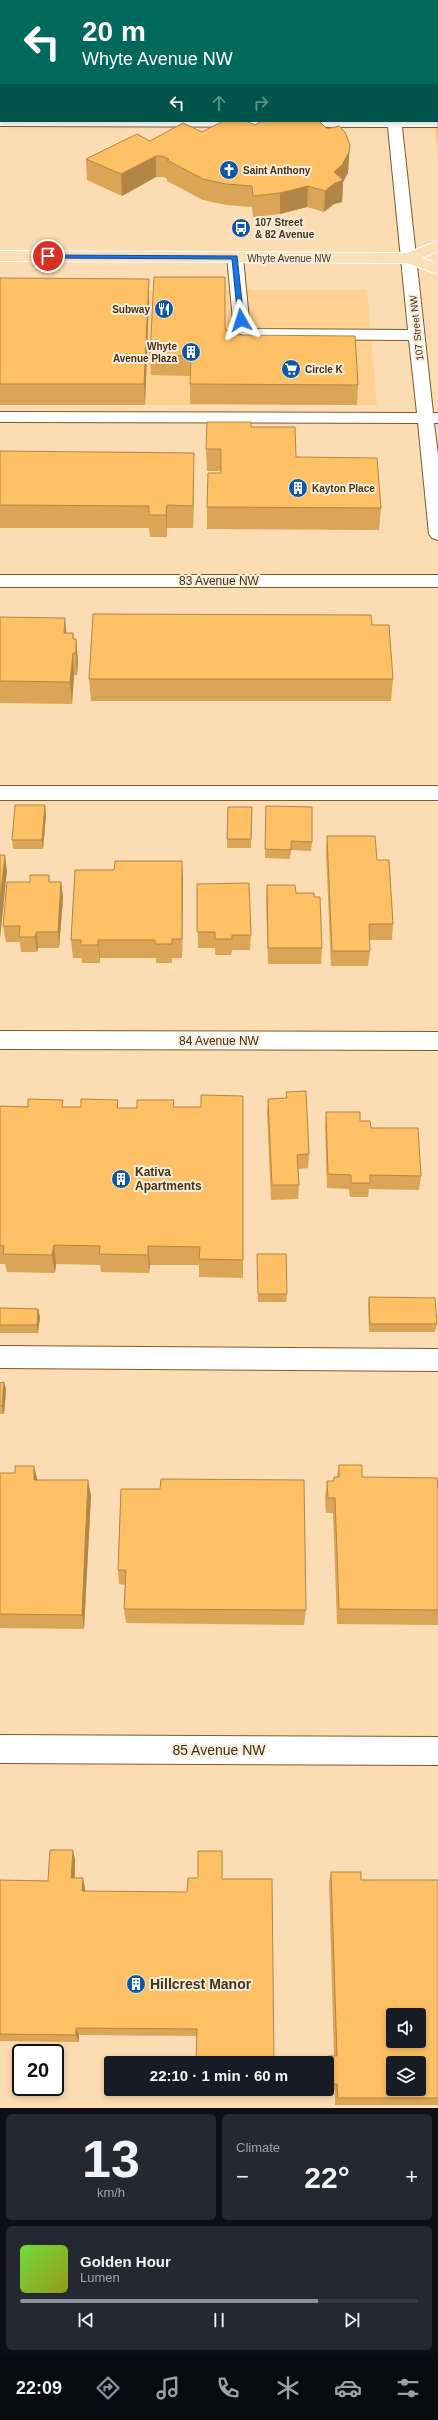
<!DOCTYPE html>
<meta charset="utf-8">
<style>
:root{--surface:#171b24;--page:#242831;--text:#f1f3f6;--muted:#9ea1a6;--line:#363941;--accent:#8c9099}
body{margin:0;font-family:Arial,sans-serif;background:var(--page);color:var(--text);height:100vh;display:flex;flex-direction:column;font-size:15px;white-space:nowrap}
*{box-sizing:border-box;margin:0}
p{font-size:13px;color:var(--muted)}
.icon{flex:none;width:22px;height:22px;fill:none;stroke:currentColor;stroke-width:2;stroke-linecap:round;stroke-linejoin:round}
.map{position:relative;height:2108px;overflow:hidden}
.side{display:flex;flex-direction:column;gap:6px;padding:6px;background:#0d0f14;flex:1}
.side>*{flex:none}
.banner{position:absolute;left:0px;top:0px;width:438px;height:122px;box-shadow:0 2px 6px #0003;background:#00695c;color:#fff;overflow:hidden}
.controls{position:absolute;left:386px;top:2008px;display:grid;gap:8px}
.controls a{display:grid;place-items:center;width:40px;height:40px;border-radius:4px;background:var(--surface);box-shadow:0 2px 6px #0003;font-size:20px}
.speed{position:absolute;left:12px;top:2044px;display:flex;gap:8px;font-size:20px;font-weight:700;text-align:center}
.speed>*{display:grid;place-content:center;width:52px;height:52px;border-radius:50%;background:var(--surface);box-shadow:0 2px 6px #0003;line-height:1}
.speed .limit{border:2px solid #111;border-radius:6px;background:#fff;color:#111}
.pin{position:absolute;display:grid;place-items:center;width:34px;height:34px;color:#fff;margin:-17px;border:2px solid #fff;border-radius:50%;box-shadow:0 1px 4px #0007}
.me{position:absolute;width:44px;margin:-22px;rotate:354deg;stroke-linejoin:round;filter:drop-shadow(0 0 3px #0008)}
.turn{display:flex;align-items:center;gap:14px;height:84px;padding:0 16px;font-size:18px}
.turn .icon{width:52px;height:52px;stroke-width:2.5}
.turn b{display:block;font-size:28px;line-height:34px}
.lanes{display:flex;align-items:center;height:38px;padding:0 16px;background:#0003;justify-content:center;gap:20px;direction:ltr}
.lanes .off{opacity:.35}
.big{font-size:30px;font-weight:700;line-height:1.1}
.side .tile{flex:1;display:flex;flex-direction:column;justify-content:center;gap:6px;min-width:0;padding:0 14px;border-radius:6px;background:var(--page)}
.side .dial{align-items:center;gap:0}
.dial b{font-size:52px;line-height:1}
.song{display:flex;align-items:center;gap:12px}
.cover{width:48px;height:48px;border-radius:6px;background:linear-gradient(135deg,hsl(100 70% 55%),hsl(60 70% 35%))}
.played{height:4px;border-radius:2px;background:linear-gradient(90deg,var(--accent) 75%,var(--line) 75%)}
.keys{display:flex;justify-content:space-around;direction:ltr}
.heat{display:flex;justify-content:space-between;align-items:center;font-size:22px;direction:ltr}
.side .tiles{flex:1;display:grid;gap:6px;grid-template-columns:1fr 1fr}
.tile:last-child{grid-column:span 2}
.trip{position:absolute;left:104px;top:2056px;width:230px;height:40px;border-radius:4px;background:var(--surface);box-shadow:0 2px 6px #0003;font-weight:700;line-height:40px;text-align:center}
.menu{display:flex;height:64px;justify-content:space-around;align-items:center;background:#090b0e;color:var(--muted)}
.menu .icon{width:28px;height:28px}
.menu .on{color:var(--accent)}
.menu b{font-size:18px;color:var(--text)}
.map>svg:first-child{display:block}
.built{fill:#fed191}
.lines{fill:none;stroke-linecap:round;stroke-linejoin:round}
.minor-casing{stroke:#7f5a21;stroke-width:2}
.major-casing{stroke:#fff;stroke-width:2}
.minor{fill:#fff;fill-rule:evenodd}
.major{fill:#fadfb8;fill-rule:evenodd}
.wall{fill:#daa556}
.shaded-wall{fill:#b28646}
.building{fill:#fec064;stroke:#b28646;fill-rule:evenodd}
.route{fill:#1a73e8;stroke:#114b97}
.labels{text-anchor:middle;stroke-width:4;stroke-linejoin:round;paint-order:stroke}
.far-poi-label{font-size:10px;font-weight:bold;fill:#463112;stroke:#f8eddf;text-anchor:start}
.far-street-label{font-size:10px;fill:#463112;stroke:#f8eddf}
.street-label{font-size:12px;fill:#463112;stroke:#f8eddf}
.poi-label{font-size:12px;font-weight:bold;fill:#463112;stroke:#f8eddf;text-anchor:start}
.near-street-label{font-size:14px;fill:#463112;stroke:#f8eddf}
.near-poi-label{font-size:14px;font-weight:bold;fill:#463112;stroke:#f8eddf;text-anchor:start}
</style>
<div class="map">
<svg width="438" height="2108" viewBox="0 0 438 2108">
<rect width="100%" height="100%" fill="#fcdcb2"/>
<path class="built" d="M437,34h1v127l-5,-40h4z
M0,290h367l10,115h-377z"/>
<g class="lines">
<g class="minor-casing">
<path id="minor" d="M375,0h12v1h-12z
M0,13h1v8h-1z
M437,14h1v8h-1z
M0,118l1,3h436l1,-2v8h-36l31,286h5v10h-4l4,32v85l-6,-2 -3,-4 -11,-111 -418,-1v-10l417,1 -8,-73 -157,-1 -13,-6 -6,-13 -6,-63 8,-5 8,5 6,63 3,7 3,2 153,1 -20,-203 -388,-1z
M0,575h438v12h-438z
M0,786h438v14h-438z
M0,1031l438,1v18l-438,-1z
M0,1346l438,3v22l-438,-3z
M0,1735l438,2v28l-438,-2z"/>
</g>
<g class="major-casing">
<path id="major" d="M438,241v10l-16,7 16,6v10l-31,-11 -407,-2v-10l407,2z"/>
</g>
<use href="#minor" class="minor"/>
<use href="#major" class="major"/>
</g>
<path class="wall" d="M1,52v24h-1v-15z
M438,115v27l-1,-13z
M202,132l146,41 -5,9 -1,20 -8,2 -10,8 -17,-5 -27,7 -27,3 -1,-10 -26,-2 -23,-5 -36,-19v-2l-4,-2h-7l-34,19 -35,-16 -1,-21 64,-18z
M0,278l149,22 -4,105h-145z
M225,329l11,6 122,50 -1,20 -167,-1v-28l-39,-1 -1,-20z
M251,427l45,30 85,51 -2,22 -172,-1v-22l14,-34v-2h-14l-1,-22z
M0,451l194,24 -1,53h-26v9h-17l-1,-9h-149z
M0,617l66,16h7l1,6h2l2,22 -1,14h-3l-2,29 -72,-1z
M372,625l21,54 -2,22h-300l-2,-22z
M45,805l1,10 -3,34h-30l-1,-9z
M266,806l46,36 -1,9 -20,-1 -1,9 -25,-1z
M228,807h24l-1,41h-24z
M327,836l50,24 16,64 -1,16h-23l1,11 -2,15h-37l-5,-114z
M49,875l1,7h11l2,16 -4,50h-21l-1,4h-16l-1,-10h-14l-3,-16 27,-44z
M183,880l-1,78h-10v5h-16v-5h-56v5h-18v-5h-9l-2,-18z
M197,884l54,51 -1,15h-18l-1,5h-16v-7h-17z
M267,885l29,8 26,55 -1,16h-53l-2,-63z
M286,1092l23,62 -1,14 -10,1 1,16 -1,14 -27,1 -4,-87 1,-14 18,-1z
M118,1100v8l56,-1 69,153v18l-44,-1v-12h-49l-1,8 -48,-1 -1,-7 -44,-1 -1,9 -48,-1 -2,-8h-5v-158l81,1z
M326,1112l34,9 11,7 50,48 -2,14 -50,-1 -1,8h-18l-1,-8 -22,-1 -2,-62z
M257,1254l30,40 -1,8h-28z
M369,1297l68,27 -2,8h-66l-1,-27z
M0,1308l38,1 2,8 -2,16h-38z
M4,1382l2,8 -2,24h-4v-31z
M339,1465l23,12 76,11v137l-101,-1 -4,-111h-7l-1,-16 2,-16h7v-4h3z
M34,1466l3,14 54,16 -7,133 -84,-1v-155h15z
M121,1489l185,121 -2,15 -178,-2 -2,-14 1,-24 -6,-1 -1,-14z
M75,1860v18l10,10v3l102,1 11,-14 -1,158 -118,-1v7l-79,-1v-161l48,1z
M331,1872l30,8h77v225h-103v-14h-9v-2h1v-26h-2l3,-7h6l-5,-174z"/>
<path class="shaded-wall" d="M350,145l-2,28 -5,9 -1,20 -8,2 -10,8 1,-21 9,-19z
M156,156v21l-34,19 -1,-22z
M308,186l-1,21 -27,7v-21z
M149,279v21l-4,105 -1,-21z
M194,453v22l-1,53v-22z
M167,505v32l-1,-22z
M65,618l2,22 -3,-7z
M76,639l2,22 -1,14 -1,-22z
M73,653l1,22 -2,29 -2,-22z
M45,805l1,10 -3,34 -1,-9z
M5,855l2,16 -7,68v-38z
M182,861l1,19 -1,78z
M61,882l2,16 -4,50 -1,-16z
M36,932l2,16 -1,4 -2,-15z
M98,940l2,18v5l-2,-18z
M54,1245l2,19 -1,9 -3,-18z
M148,1246l2,19 -1,8 -1,-18z
M38,1309l2,8 -2,16 -1,-8z
M4,1382l2,8 -2,24 -2,-8z
M34,1466l4,16 -4,-2z
M88,1480l3,16 -7,133 -2,-14z
M73,1850l2,10 -1,28 -3,-10z
M83,1878l2,10v13l-3,-10z
M76,2028l3,7v7l-3,-7z"/>
<path class="building" d="M1,52v15h-1v-6z
M223,121h23l9,4 7,-4h57l8,8 12,-3 6,6 5,13 -1,7 -7,13 -8,7 9,8 -8,3 -10,8 -17,-5 -28,7 -27,3 -1,-10 -26,-2 -23,-5 -36,-19 2,-1 -7,-3h-6l-35,18 -35,-15 51,-25 13,7 33,-18 19,9z
M154,277h71v52l11,6 119,1 3,49 -168,-1 1,-28 -41,-1z
M0,278l149,1 -5,105h-144z
M207,422h44v5h44l1,30 81,1 4,50 -174,-1 1,-34h13v-24h-15z
M0,451l194,2 -1,53 -26,-1 -1,10h-17v-9l-149,-1z
M93,614l278,1 1,10h17l4,54h-304z
M0,617l65,1 -1,15h9v6h3v14h-3l-3,29 -70,-1z
M15,805h30l-3,35h-30z
M266,806l46,1v35l-21,-1v9l-26,-1z
M228,807h24l-1,32h-24z
M327,836h48l2,24h12l4,64h-24l1,27h-38z
M0,855h5l-5,46z
M115,861h67v78h-10v5h-17v-4h-57v5h-17v-5h-10l4,-70h39z
M30,875h19v7h12l-3,50h-22l-1,5h-16l1,-11h-17l4,-44h23z
M249,883l2,52h-19v4h-17v-7h-18v-48z
M267,885h28l1,8h18v4h6l2,51h-54z
M306,1091l3,63 -12,1 2,30h-27l-4,-86 19,-1 -1,-6z
M201,1095l42,1v164l-44,-1 1,-12 -52,-1v9l-49,-1 1,-8 -46,-1 -2,10 -49,-1 1,-8 -4,-1v-139l28,1v-8l35,1 -1,7h19v-8l37,1 -1,8h20v-8h37l-1,7h28z
M326,1112h34v9h10l1,7h47l3,48 -51,-1v8h-19v-8l-23,-1z
M257,1254h29l1,40h-29z
M369,1297l66,1 2,26h-67z
M0,1308l38,1 -1,16h-37z
M4,1382l-2,24h-2v-23z
M339,1465h23v12l75,1 1,10v122l-99,-1 -4,-111h-7l-1,-17h7v-4h5z
M15,1466h19v14h54l-6,135 -82,-1v-141h15z
M161,1479l143,1 2,130 -182,-1 2,-39h-8l3,-81h39z
M50,1850h23l-2,28h12l-1,13 105,1 1,-14h10v-27h24v28h50l2,184h-78l1,-34 -121,-1v7l-76,-1v-154l48,1z
M331,1872h30v8h77v218h-100l-1,-14h-9v-28h9zM393,2015h26v26h-26zM393,2063h26v26h-26z"/>
<path class="route" d="M46,255l191,1 7,64 -3,2 -3,-2 -6,-61 -184,-1z"/>
<defs>
<g id="church-disc" transform="scale(1)"><circle r="9.5" fill="#0e57a6" stroke="#f8eddf"/><path d="M-1.2-6h2.4v3.5h3.3v2.4h-3.3V6h-2.4V-.1h-3.3v-2.4h3.3Z" fill="#fff"/></g>
<g id="bus-disc" transform="scale(1)"><circle r="9.5" fill="#0e57a6" stroke="#f8eddf"/><path d="M-5-6H5V4H4V6H2V4H-2V6H-4V4H-5ZM-3.5-4V0h7V-4ZM-3.5 1.2v1.5H-2V1.2ZM2 1.2v1.5H3.5V1.2Z" fill="#fff"/></g>
<g id="restaurant-disc" transform="scale(1)"><circle r="9.5" fill="#0e57a6" stroke="#f8eddf"/><path d="M-5-6h1v4h1v-4h1v4h1v-4h1v5L-1.5 .5V6h-2V.5L-5-1ZM5-6V6H3V1.5H1.5Q1.5-4 5-6Z" fill="#fff"/></g>
<g id="building-disc" transform="scale(1)"><circle r="9.5" fill="#0e57a6" stroke="#f8eddf"/><path d="M-4-6H4V6H1V3H-1V6H-4ZM-2.5-4.3h1.7v1.8h-1.7ZM.8-4.3h1.7v1.8H.8ZM-2.5-1h1.7V.8h-1.7ZM.8-1h1.7V.8H.8Z" fill="#fff"/></g>
<g id="supermarket-disc" transform="scale(1)"><circle r="9.5" fill="#0e57a6" stroke="#f8eddf"/><path d="M-6-5.5h2.5l.6 2H6L4.5 2H-2.5L-4.4-4H-6ZM-1.5 3.2a1.3 1.3 0 1 0 .1 0ZM3 3.2a1.3 1.3 0 1 0 .1 0Z" fill="#fff"/></g>
</defs>
<g fill-rule="evenodd">
<use href="#church-disc" x="229" y="170"/>
<use href="#bus-disc" x="241" y="228"/>
<use href="#restaurant-disc" x="164" y="309"/>
<use href="#building-disc" x="191" y="352"/>
<use href="#supermarket-disc" x="291" y="369"/>
<use href="#building-disc" x="298" y="488"/>
<use href="#building-disc" x="121" y="1179"/>
<use href="#building-disc" x="136" y="1984"/>
</g>
<g class="labels">
<g class="far-poi-label">
<text x="243" y="174">Saint Anthony</text>
<text x="255" y="226">107 Street<tspan x="255" dy="12">&amp; 82 Avenue</tspan></text>
<text x="150" y="313" text-anchor="end">Subway</text>
<text x="177" y="350" text-anchor="end">Whyte<tspan x="177" dy="12">Avenue Plaza</tspan></text>
<text x="305" y="373">Circle K</text>
<text x="312" y="492">Kayton Place</text>
</g>
<g class="far-street-label">
<text x="289" y="262">Whyte Avenue NW</text>
<text transform="translate(416 328) rotate(-96)" y="4">107 Street NW</text>
</g>
<g class="street-label">
<text x="219" y="585">83 Avenue NW</text>
<text x="219" y="1045">84 Avenue NW</text>
</g>
<g class="poi-label">
<text x="135" y="1176">Kativa<tspan x="135" dy="14">Apartments</tspan></text>
</g>
<g class="near-street-label">
<text x="219" y="1755">85 Avenue NW</text>
</g>
<g class="near-poi-label">
<text x="150" y="1989">Hillcrest Manor</text>
</g>
</g>
</svg>
<div class="controls">
<a><svg class="icon" aria-label="sound" viewBox="0 0 24 24"><path d="M4 9h4l5-4v14l-5-4H4zM17 9q2 3 0 6"/></svg></a>
<a><svg class="icon" aria-label="layers" viewBox="0 0 24 24"><path d="M12 4l9 5-9 5-9-5zM3 14l9 5 9-5"/></svg></a>
</div>
<div class="speed"><div class="limit">20</div></div>
<div class="pin" style="left:48px;top:256px;background:#d93025"><svg class="icon" aria-label="arrive" viewBox="0 0 24 24"><path d="M6 21V4h12l-3 4 3 4H6"/></svg></div>
<svg class="me" style="left:241px;top:320px" viewBox="-20 -20 40 40"><path d="M0-17L14 15 0 8-14 15z" fill="#1a73e8" stroke="#fff" stroke-width="4"/></svg>
<div class="trip">22:10 · 1 min · 60 m</div>
<div class="banner">
<div class="turn"><svg class="icon" aria-label="left" viewBox="0 0 24 24"><path d="M17 20v-9H6M10 6l-5 5 5 5"/></svg><div><b>20 m</b>Whyte Avenue NW</div></div>
<div class="lanes"><svg class="icon" aria-label="left" viewBox="0 0 24 24"><path d="M17 20v-9H6M10 6l-5 5 5 5"/></svg><svg class="icon off" aria-label="ahead" viewBox="0 0 24 24"><path d="M12 20V5M6 11l6-6 6 6"/></svg><svg class="icon off" aria-label="right" viewBox="0 0 24 24"><path d="M7 20v-9h11M14 6l5 5-5 5"/></svg></div>
</div>
</div>
<section class="side">
<div class="tiles">
<div class="tile dial"><b>13</b><p>km/h</p></div>
<div class="tile"><p>Climate</p>
<div class="heat"><a>−</a><b class="big">22°</b><a>+</a></div>
</div>
<div class="tile">
<div class="song"><i class="cover"></i><div><b>Golden Hour</b><p>Lumen</p></div></div>
<div class="played"></div>
<div class="keys"><svg class="icon" aria-label="previous" viewBox="0 0 24 24"><path d="M18 5L8 12l10 7zM5 5v14"/></svg><svg class="icon" aria-label="pause" viewBox="0 0 24 24"><path d="M8 5v14M16 5v14"/></svg><svg class="icon" aria-label="next" viewBox="0 0 24 24"><path d="M6 5l10 7-10 7zM19 5v14"/></svg></div>
</div>
</div>
</section>
<nav class="menu">
<b>22:09</b>
<svg class="icon on" aria-label="directions" viewBox="0 0 24 24"><path d="M12 3l9 9-9 9-9-9zM9 14v-3h6M13 9l2 2-2 2"/></svg>
<svg class="icon" aria-label="music" viewBox="0 0 24 24"><path d="M9 18V5l10-2v13"/><circle cx="6" cy="18" r="3"/><circle cx="16" cy="16" r="3"/></svg>
<svg class="icon" aria-label="phone" viewBox="0 0 24 24"><path d="M5 4h4l2 5-3 2q2 4 5 5l2-3 5 2v4C11 20 4 13 5 4z"/></svg>
<svg class="icon" aria-label="climate" viewBox="0 0 24 24"><path d="M12 3v18M4 7l16 10M4 17L20 7"/></svg>
<svg class="icon" aria-label="car" viewBox="0 0 24 24"><path d="M5 17H2v-5l4-1 3-4h7l3 4 3 1v5h-3M9 17h6M6 11h13"/><circle cx="7" cy="17" r="2"/><circle cx="17" cy="17" r="2"/></svg>
<svg class="icon" aria-label="filters" viewBox="0 0 24 24"><path d="M4 7h16M4 17h16"/><circle cx="9" cy="7" r="2"/><circle cx="15" cy="17" r="2"/></svg>
</nav>
